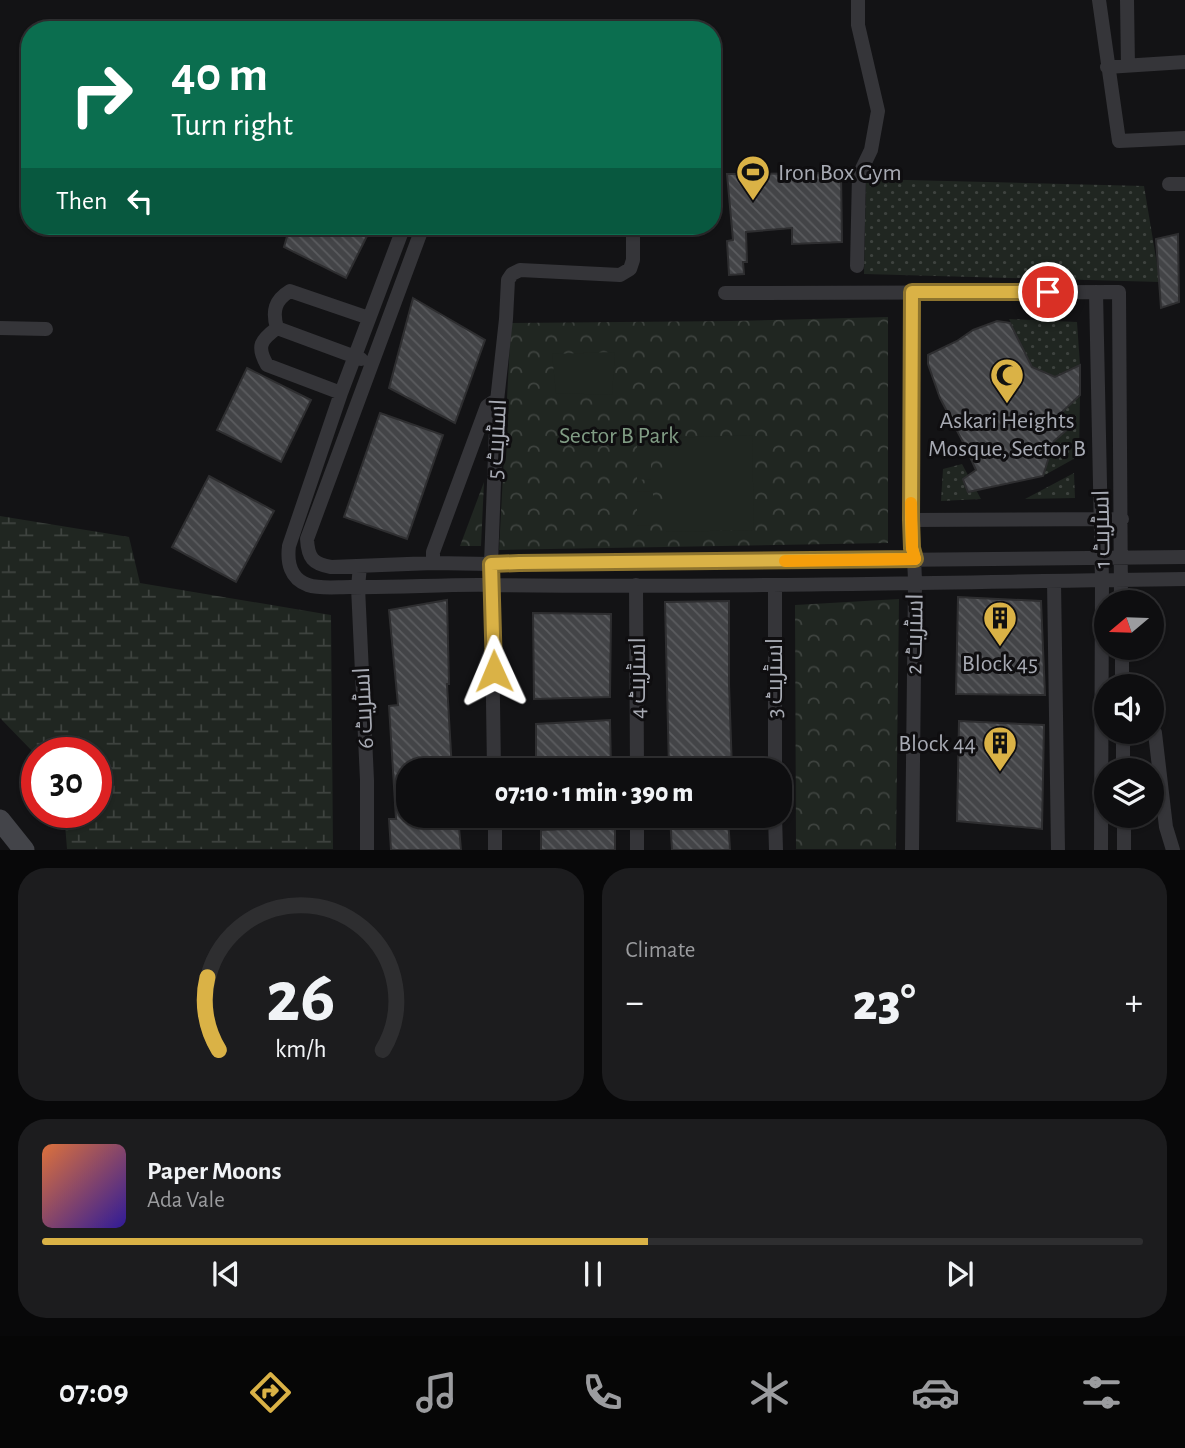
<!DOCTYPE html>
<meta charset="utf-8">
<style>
:root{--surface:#0e0e10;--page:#1c1c1e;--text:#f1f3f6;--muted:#9b9c9f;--line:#2e2e30;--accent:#dab246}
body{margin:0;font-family:"Alegreya Sans",Cairo,sans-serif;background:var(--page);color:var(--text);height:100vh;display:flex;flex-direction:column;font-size:26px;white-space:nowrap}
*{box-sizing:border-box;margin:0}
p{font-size:23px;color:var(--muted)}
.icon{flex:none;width:38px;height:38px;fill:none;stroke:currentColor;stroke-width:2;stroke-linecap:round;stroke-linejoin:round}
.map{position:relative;height:850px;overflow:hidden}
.panel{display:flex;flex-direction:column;gap:18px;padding:18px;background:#080809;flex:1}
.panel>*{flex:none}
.guide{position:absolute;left:21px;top:21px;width:700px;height:214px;border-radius:28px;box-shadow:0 2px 5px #0004,0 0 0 2px var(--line);background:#0b6e4f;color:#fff;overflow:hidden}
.needle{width:46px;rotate:251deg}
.tools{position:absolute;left:1094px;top:590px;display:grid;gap:14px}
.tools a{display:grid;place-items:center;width:70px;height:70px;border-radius:50%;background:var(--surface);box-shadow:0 2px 5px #0004,0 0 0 2px var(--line);font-size:35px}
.speed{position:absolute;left:21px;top:737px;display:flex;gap:14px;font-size:35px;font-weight:700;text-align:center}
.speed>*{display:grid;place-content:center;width:91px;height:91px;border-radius:50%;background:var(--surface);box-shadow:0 2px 5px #0004,0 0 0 2px var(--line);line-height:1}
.speed .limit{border:10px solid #d22;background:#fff;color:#111}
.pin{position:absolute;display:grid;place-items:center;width:60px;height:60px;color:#fff;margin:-30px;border:4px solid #fff;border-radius:50%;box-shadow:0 2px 7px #0007}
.me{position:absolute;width:77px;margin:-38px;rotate:359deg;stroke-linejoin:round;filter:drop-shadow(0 0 5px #0008)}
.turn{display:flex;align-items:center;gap:24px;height:147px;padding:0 35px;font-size:32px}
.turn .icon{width:91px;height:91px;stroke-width:2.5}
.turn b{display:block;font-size:49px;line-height:60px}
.then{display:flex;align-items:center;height:66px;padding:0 35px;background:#0003;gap:14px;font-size:26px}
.big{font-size:52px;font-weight:800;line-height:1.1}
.panel .widget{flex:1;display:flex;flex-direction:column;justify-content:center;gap:10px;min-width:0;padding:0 24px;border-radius:28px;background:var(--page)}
.panel .dial{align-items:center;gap:0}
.dial svg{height:182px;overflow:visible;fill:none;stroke:var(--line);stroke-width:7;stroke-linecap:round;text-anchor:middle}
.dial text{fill:var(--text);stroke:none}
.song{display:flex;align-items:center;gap:21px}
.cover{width:84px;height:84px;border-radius:10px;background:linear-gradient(135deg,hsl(20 70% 55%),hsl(250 70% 35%))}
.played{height:7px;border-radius:4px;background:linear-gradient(90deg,var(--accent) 55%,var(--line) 55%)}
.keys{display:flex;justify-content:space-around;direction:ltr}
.heat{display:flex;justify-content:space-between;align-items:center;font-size:38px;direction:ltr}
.panel .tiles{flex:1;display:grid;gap:18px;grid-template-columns:1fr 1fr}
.widget:last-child{grid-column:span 2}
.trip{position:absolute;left:396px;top:758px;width:396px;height:70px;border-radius:28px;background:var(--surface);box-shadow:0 2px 5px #0004,0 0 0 2px var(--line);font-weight:800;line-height:70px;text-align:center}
.dock{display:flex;height:112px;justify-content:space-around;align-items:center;background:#060606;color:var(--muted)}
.dock .icon{width:49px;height:49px}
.dock .active{color:var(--accent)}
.dock b{font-size:32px;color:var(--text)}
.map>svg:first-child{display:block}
.grass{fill:url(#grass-dots)}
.forest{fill:url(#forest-crowns)}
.wetland{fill:url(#wetland-marsh)}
.pitch{fill:#202621}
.building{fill:url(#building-back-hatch);stroke:#2e2e30;stroke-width:2}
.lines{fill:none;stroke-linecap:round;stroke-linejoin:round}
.minor{stroke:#353539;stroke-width:14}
.secondary{stroke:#434449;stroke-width:21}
.route-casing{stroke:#8e742e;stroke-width:18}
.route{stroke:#dab246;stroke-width:12}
.slow{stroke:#f59e0b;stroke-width:12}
.labels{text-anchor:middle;stroke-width:6;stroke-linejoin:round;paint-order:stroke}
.poi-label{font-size:24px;fill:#a7aab3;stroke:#0f0e10}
.park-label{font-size:24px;fill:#809c84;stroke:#0f0e10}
.street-label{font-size:24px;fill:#a7aab3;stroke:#0f0e10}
</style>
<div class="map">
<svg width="1185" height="850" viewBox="0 0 1185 850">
<defs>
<pattern id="grass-dots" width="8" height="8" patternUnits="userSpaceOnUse" patternTransform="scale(1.75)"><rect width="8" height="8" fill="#202621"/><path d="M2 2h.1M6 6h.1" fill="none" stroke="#3e433f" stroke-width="1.8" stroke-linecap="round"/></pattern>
<pattern id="forest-crowns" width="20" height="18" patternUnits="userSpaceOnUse" patternTransform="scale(1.75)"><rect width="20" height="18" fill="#202621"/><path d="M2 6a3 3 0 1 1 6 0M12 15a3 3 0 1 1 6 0" fill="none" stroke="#3e433f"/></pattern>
<pattern id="wetland-marsh" width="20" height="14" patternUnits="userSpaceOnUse" patternTransform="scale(1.75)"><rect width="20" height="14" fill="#202621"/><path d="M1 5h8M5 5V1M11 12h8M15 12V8" fill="none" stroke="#3e433f"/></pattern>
<pattern id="building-back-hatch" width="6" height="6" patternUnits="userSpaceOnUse" patternTransform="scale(1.75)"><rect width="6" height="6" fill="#434447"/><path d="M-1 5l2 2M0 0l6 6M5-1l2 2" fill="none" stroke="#5b5c5f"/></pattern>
</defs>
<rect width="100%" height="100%" fill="#131315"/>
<path class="grass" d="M866,179l278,7 16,96 -296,-8z
M1009,319l68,3 3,43 -25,12 -23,-10z
M1080,395l-1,61 -36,20 11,-35 15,-13 -7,-16z
M962,464l19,35 -40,2 2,-32z
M1074,473l1,25 -50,1z"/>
<path class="forest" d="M888,317v226l-389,7 12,-227 220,-2z
M484,482l-3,64h-21z
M899,599l-3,250h-100l-1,-244z"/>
<path class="wetland" d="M0,516l129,21 11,46 191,32 2,234h-266l-3,-37h32v-60h-59v6l-3,-5 -34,-35z"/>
<path class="pitch" d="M615,352l-3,43 -56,-2 -4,-39z
M752,435l2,95 -88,2v-94z
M651,444v35l-14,1v-35z
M653,491v34l-16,1v-34z"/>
<path class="building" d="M841,173l1,69 -50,2v-16l-46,4 1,30h-4l1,12 -15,1 -2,-34 6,-1 -6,-66z
M290,226h82l-26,52 -62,-31z
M1178,234l1,68 -18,6 -5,-69z
M413,298l72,42 -30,83 -66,-35z
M997,321l13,2 22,44 23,10 25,-12v30l-18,17 7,16 -15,13 -11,35 -75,16 -5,-13 13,-9 -11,-24 -25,-48 -12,-34v-9l29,-14 16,-11z
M247,368l64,32 -30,62 -64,-32z
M380,413l63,22 -36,104 -63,-22z
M209,476l65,35 -38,71 -64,-35z
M958,597l83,4 4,94 -89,-1z
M447,600l2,84h-2l5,86h-44v48l50,-2 3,34h-70l-2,-31h7l-7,-113 9,-1 -9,-95z
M729,601v83l3,86h-63l-4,-168z
M533,613l78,1 -1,83 -76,2z
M610,720l1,50h-75v-46z
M959,721l85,4 -2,104 -85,-8z
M670,816h58l2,34h-58z
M615,827v23h-74v-20z"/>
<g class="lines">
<path class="minor" d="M1099,0l20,141 66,-3
M1127,0l1,66
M1107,67l78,-5
M1169,184h16
M404,226l-63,167 -52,153c-2,16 1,33 19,39 12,4 28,2 42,2 47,1 95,-3 142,-2 231,3 462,-3 693,-6
M423,226l-116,313c1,19 6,25 24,28l102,-4 58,1 694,-7
M857,266l2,-91 12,-25 7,-39 -20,-86v-25
M912,292l-1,228c1,22 4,43 4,64l-3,266
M1096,292l6,288 -1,270
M725,293l394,-1 2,310
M0,328l46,1
M277,328c-5,-17 -2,-28 13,-37l79,27
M277,328c-16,12 -21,18 -10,37l74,28
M277,328l84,31
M911,520l211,-1
M433,563v-11l54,-146 6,-4 4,-1
M360,566l-2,21 9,193v70
M1054,581l4,269
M636,585l1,185
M775,585v185
M1122,648v38
M1123,732v38
M1155,733l11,94 7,23
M494,770l-3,-206 6,-163 9,-82 2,-39 4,-6 8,-4 100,5 10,-6 3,-9v-34
M495,816v34
M637,816v34
M775,816l1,34
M1124,816v34"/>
<path class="secondary" d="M0,820l24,30"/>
</g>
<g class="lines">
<g class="route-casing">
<path id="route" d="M494,671l-3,-107 28,-1 396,-4 -3,-11 -1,-28 1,-228h136"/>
</g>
<use href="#route" class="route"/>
<path class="slow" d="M785,561l130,-2 -3,-11 -1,-45"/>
</g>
<defs>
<g id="stadium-pin" transform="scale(1.75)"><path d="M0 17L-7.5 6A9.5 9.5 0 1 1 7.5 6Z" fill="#dab246" stroke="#0f0e10"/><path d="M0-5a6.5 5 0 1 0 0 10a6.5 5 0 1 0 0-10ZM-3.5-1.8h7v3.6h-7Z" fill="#111"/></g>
<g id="mosque-pin" transform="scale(1.75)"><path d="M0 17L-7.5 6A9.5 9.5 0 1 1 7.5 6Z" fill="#dab246" stroke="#0f0e10"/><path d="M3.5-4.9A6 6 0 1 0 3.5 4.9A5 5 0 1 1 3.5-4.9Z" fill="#111"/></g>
<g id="building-pin" transform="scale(1.75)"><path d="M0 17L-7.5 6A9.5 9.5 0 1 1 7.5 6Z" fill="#dab246" stroke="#0f0e10"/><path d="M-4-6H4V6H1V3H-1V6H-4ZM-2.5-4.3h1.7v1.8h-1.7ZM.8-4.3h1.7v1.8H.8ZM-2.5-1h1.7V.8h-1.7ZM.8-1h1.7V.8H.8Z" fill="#111"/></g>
</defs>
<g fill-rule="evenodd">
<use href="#stadium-pin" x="753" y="172"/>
<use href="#mosque-pin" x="1007" y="375"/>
<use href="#building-pin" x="1000" y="618"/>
<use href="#building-pin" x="1000" y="743"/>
</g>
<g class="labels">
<g class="poi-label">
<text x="778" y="180" text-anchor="start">Iron Box Gym</text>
<text x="1007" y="428">Askari Heights<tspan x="1007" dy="28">Mosque, Sector B</tspan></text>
<text x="1000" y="671">Block 45</text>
<text x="976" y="751" text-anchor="end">Block 44</text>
</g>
<g class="park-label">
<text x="619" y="443">Sector B Park</text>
</g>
<g class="street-label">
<text transform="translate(496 439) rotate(-87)" y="8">اسٹریٹ 5</text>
<text transform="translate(1101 529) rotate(-91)" y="8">اسٹریٹ 1</text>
<text transform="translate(914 634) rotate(-89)" y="8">اسٹریٹ 2</text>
<text transform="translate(637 678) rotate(-90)" y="8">اسٹریٹ 4</text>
<text transform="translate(774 678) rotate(-90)" y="8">اسٹریٹ 3</text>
<text transform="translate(363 708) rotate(-93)" y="8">اسٹریٹ 6</text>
</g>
</g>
</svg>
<div class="tools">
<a><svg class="needle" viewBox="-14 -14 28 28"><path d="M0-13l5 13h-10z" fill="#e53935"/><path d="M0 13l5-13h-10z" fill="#9b9c9f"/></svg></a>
<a><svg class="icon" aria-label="sound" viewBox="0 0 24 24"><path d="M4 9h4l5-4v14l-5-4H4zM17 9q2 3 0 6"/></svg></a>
<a><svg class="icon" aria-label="layers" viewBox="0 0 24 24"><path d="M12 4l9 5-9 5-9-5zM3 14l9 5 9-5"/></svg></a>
</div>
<div class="speed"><div class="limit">30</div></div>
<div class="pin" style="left:1048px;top:292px;background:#d93025"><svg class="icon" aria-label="arrive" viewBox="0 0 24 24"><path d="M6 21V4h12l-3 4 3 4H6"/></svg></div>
<svg class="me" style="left:494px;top:671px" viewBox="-20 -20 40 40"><path d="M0-17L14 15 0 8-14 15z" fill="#dab246" stroke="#fff" stroke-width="4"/></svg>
<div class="trip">07:10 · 1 min · 390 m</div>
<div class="guide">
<div class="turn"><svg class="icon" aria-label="right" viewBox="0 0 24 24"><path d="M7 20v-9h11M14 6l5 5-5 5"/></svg><div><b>40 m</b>Turn right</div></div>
<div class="then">Then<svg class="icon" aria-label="left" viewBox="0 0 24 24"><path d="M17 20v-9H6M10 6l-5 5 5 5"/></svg></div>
</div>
</div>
<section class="panel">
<div class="tiles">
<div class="widget dial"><svg viewBox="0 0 100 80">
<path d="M14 69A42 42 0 1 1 86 69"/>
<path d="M14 69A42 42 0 0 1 9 37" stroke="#dab246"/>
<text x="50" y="56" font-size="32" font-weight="700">26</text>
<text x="50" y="72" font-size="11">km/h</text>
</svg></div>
<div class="widget"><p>Climate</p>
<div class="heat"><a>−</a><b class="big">23°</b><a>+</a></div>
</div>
<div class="widget">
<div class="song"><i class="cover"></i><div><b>Paper Moons</b><p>Ada Vale</p></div></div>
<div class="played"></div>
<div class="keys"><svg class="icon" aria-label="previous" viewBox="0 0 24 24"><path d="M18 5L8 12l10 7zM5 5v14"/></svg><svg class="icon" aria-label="pause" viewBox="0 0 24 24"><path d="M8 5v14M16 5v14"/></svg><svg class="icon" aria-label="next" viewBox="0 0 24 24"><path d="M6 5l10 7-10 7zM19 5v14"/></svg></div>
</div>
</div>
</section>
<nav class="dock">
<b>07:09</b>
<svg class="icon active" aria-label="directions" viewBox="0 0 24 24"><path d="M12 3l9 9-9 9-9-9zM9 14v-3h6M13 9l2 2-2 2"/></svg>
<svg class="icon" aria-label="music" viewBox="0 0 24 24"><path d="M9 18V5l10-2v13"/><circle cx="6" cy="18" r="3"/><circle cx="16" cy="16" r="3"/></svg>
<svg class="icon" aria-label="phone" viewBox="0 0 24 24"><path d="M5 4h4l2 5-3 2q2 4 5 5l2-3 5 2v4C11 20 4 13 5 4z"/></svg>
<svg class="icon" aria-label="climate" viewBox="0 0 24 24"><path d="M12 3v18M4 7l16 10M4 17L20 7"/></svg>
<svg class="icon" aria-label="car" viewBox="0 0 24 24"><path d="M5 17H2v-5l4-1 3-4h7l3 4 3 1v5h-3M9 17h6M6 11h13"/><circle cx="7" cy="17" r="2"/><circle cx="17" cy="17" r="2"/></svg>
<svg class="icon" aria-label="filters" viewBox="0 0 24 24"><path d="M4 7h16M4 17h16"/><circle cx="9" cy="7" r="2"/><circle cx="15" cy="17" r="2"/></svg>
</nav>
